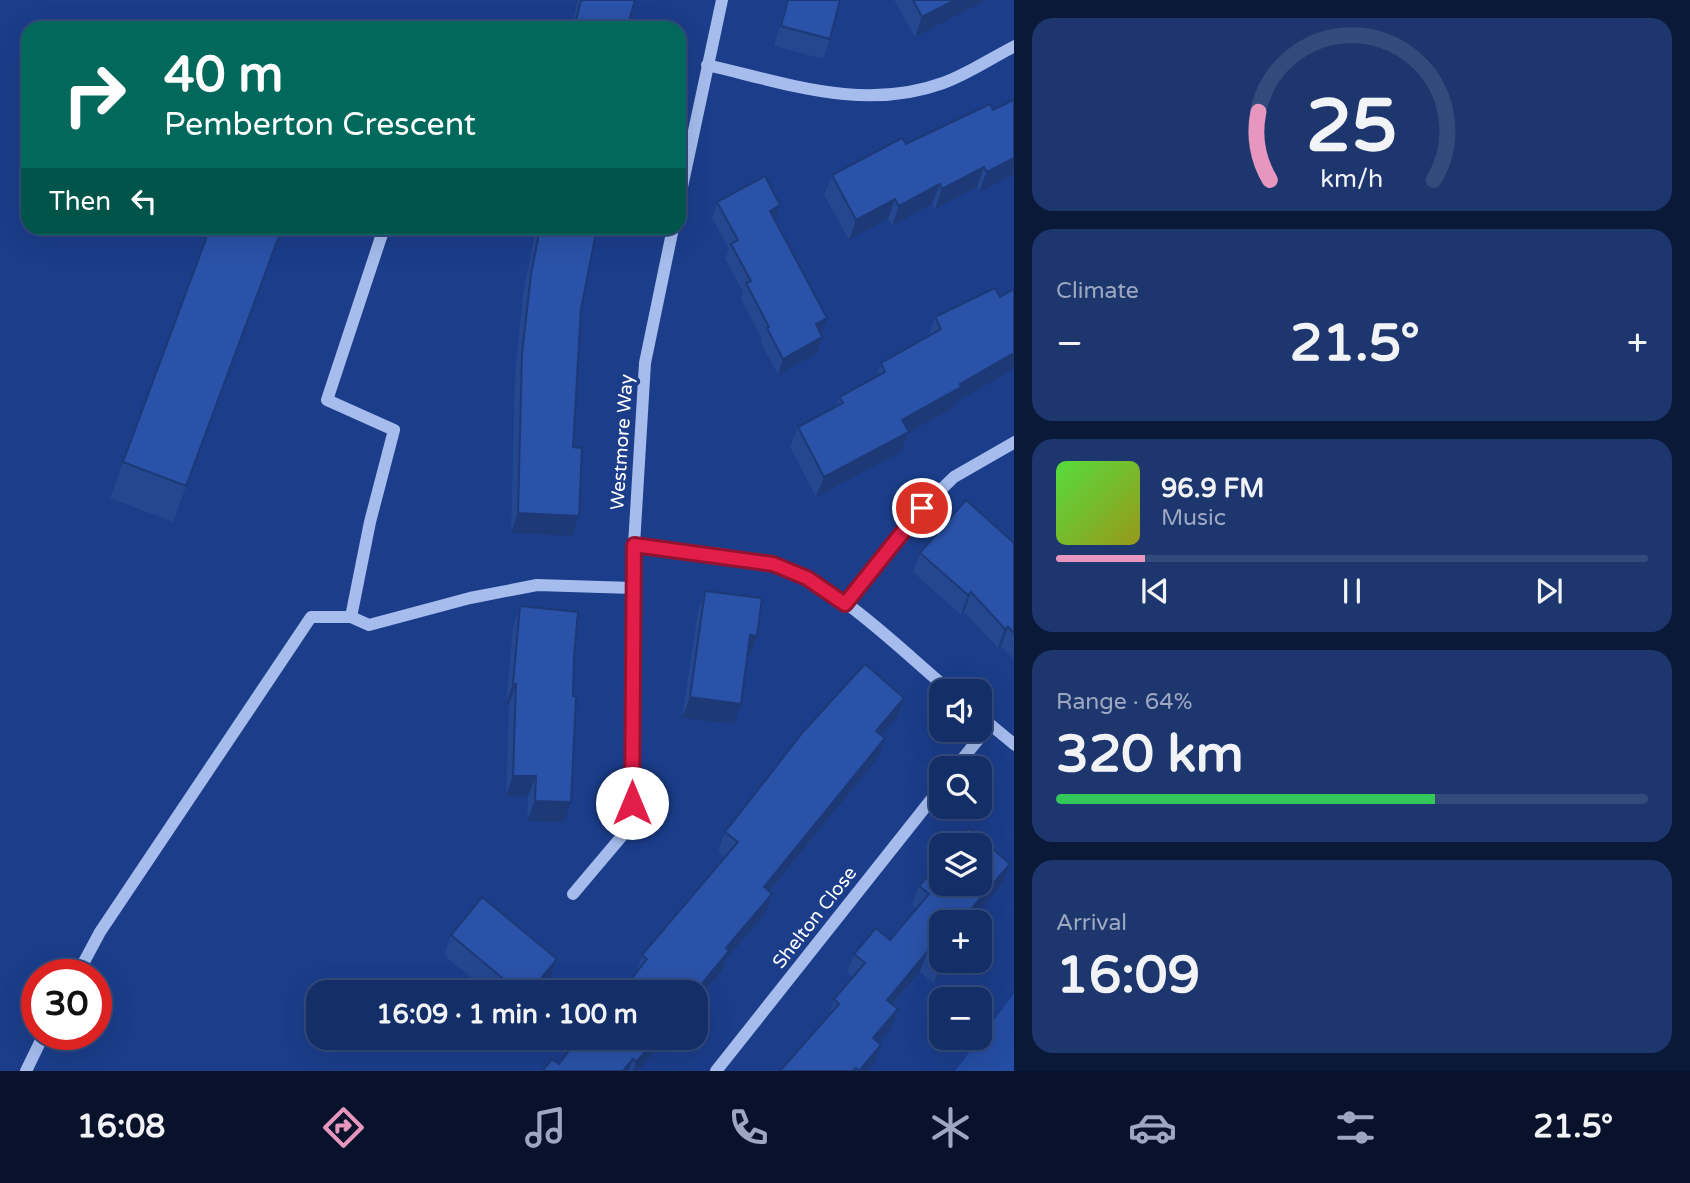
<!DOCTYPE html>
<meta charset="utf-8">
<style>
:root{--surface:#142e68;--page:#1d366e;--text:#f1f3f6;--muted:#9da8c0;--line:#334a7c;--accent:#e797bd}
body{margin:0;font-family:"Varela Round",sans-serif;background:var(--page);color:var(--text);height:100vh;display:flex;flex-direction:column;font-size:26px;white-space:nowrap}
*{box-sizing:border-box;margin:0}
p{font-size:23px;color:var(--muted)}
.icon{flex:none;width:38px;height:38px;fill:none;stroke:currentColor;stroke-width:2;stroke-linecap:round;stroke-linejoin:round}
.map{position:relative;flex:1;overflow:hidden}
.side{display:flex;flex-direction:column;gap:18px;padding:18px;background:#0b1939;width:676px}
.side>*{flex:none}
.top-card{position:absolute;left:21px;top:21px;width:665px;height:214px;border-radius:21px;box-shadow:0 7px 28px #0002,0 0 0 2px var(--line);background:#00695c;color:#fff;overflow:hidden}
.buttons{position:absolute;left:929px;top:679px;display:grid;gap:14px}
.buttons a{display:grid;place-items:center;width:63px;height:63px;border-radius:14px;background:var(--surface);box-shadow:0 7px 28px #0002,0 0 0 2px var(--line);font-size:35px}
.speed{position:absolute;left:21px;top:959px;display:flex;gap:14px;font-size:35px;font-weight:700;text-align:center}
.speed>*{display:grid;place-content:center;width:91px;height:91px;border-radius:50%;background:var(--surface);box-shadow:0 7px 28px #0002,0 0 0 2px var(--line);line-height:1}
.speed .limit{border:10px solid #d22;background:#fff;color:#111}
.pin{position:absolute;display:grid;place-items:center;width:60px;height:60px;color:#fff;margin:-30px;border:4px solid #fff;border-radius:50%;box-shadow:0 2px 7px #0007}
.me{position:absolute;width:77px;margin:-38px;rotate:0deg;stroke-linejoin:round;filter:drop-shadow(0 0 5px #0008)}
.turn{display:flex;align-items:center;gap:24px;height:147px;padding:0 28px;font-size:32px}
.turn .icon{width:91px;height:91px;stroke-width:2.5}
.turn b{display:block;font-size:49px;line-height:60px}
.then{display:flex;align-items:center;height:66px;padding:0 28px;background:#0003;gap:14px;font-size:26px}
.big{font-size:52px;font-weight:700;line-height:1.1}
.side .tile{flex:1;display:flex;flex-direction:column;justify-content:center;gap:10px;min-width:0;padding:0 24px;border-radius:21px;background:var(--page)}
.side .dial{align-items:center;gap:0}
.dial svg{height:182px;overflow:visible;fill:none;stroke:var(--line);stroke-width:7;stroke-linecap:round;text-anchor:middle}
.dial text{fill:var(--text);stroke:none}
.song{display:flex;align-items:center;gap:21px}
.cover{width:84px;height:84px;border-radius:10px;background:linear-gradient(135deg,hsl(110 70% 55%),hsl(60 70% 35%))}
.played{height:7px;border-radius:4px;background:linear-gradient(90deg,var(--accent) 15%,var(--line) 15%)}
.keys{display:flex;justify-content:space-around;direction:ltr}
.heat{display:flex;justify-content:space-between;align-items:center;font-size:38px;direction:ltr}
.charge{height:10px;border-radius:5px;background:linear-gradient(90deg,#34c759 64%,var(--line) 0)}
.trip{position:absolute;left:306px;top:980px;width:402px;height:70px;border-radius:21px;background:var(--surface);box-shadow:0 7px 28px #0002,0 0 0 2px var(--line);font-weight:700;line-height:70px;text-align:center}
.dock{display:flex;height:112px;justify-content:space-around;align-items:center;background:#08122a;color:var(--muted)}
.dock .icon{width:49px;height:49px}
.dock .selected{color:var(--accent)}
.dock b{font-size:32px;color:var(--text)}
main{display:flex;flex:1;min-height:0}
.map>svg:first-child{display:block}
.green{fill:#244da3}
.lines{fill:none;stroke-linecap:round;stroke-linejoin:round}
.minor{stroke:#a5bced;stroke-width:12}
.wall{fill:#244790}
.shaded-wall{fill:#1d3976}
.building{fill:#2a52a8;stroke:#1d3976;stroke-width:2}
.route-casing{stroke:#92132f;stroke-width:18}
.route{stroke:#e11d48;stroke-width:12}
.labels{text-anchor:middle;stroke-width:7;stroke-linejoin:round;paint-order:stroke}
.street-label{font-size:19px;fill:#fff;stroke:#1b3d8a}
</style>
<main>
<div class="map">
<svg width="1015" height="1071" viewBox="0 0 1015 1071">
<rect width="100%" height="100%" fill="#1b3d8a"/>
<path class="green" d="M1014,994v77h-59z"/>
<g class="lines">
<path class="minor" d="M707,65c79,18 157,47 236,18 25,-9 48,-25 72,-37
M679,201l43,-201
M384,228l-57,172 67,30 -24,92 -19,95 18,8 101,-27 67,-13 96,3
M634,545c45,6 94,7 138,19 60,15 131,88 178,127
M845,604l77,-96 32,-31 61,-35
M980,716l35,29
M955,768l35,-43
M573,894l49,-58 10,-33 2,-258 11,-182 28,-135
M77,975l23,-43 211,-315h40
M26,1071l18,-37
M716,1071l226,-285"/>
</g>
<path class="wall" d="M578,0h57l-8,28h-56z
M787,0h53l-10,39 -7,20 -49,-13z
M894,0h92l-71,37z
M1014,100l-35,92 -2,-5 -42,22 -3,-5 -40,22 -4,-7 -39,21 -25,-45 8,-20 74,-31 87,-34z
M717,202l63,3 -5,15 46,113 -4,20 -39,22 -17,-32 1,-3 -21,-41 2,-7 -18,-33 4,-10 -17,-31z
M210,228h72l-109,294 -63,-24z
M536,228h61l-16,81 -8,138 6,69 -7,20 -61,-3 4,-159 8,-80z
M995,288l-41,119 -46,26 -7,19 -85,45 -26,-50 8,-20 37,-20 4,-10 37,-20 5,-14 47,-27 7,-19z
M1014,543v117l-13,-14 -3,2 -34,-36 -3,3 -48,-43 7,-19z
M705,591l45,65h-3l-13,68 -52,-6 16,-107z
M520,606l54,50 -3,146 -7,20 -37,-1 1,-25h-22l3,-92h-3l7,-77z
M904,698l-7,20 -15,17 -4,23 -108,134 2,2 -7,20 -39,45 -4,12 -26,30v-9l-61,-18 7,-19 83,-97 -7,-6 7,-20z
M1010,864l-7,19 -33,39h-28l12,39 -20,23 -14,-12 -27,33 5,4 -7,20 -12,14 -5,21 -6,7h-88l48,-54 6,-18 19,-21 -6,-5 7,-19 36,-14 26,-31 -4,-4 7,-19z
M451,935l106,24 -7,20 -11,13h-51l-44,-37z
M666,1038l-28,33h-96l17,-7z"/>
<path class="shaded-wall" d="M955,0h31l-71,37 7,-20z
M1014,158v16l-35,18 8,-20z
M984,167l-7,20 -42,22 7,-20z
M940,184l-8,20 -40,22 7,-20z
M895,199l-7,20 -39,21 7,-20z
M780,205l-5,16 -5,-10z
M827,318l-6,15 -11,7 6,-16z
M822,337l-5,16 -39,22 5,-16z
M1014,353v16l-58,33 -2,5 -46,26 -7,19 -85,45 8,-20 78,-57 58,-36z
M518,513l61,3 -7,20 -61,-3z
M971,592l-7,20 -3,3 7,-20z
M1008,627l-7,19 -3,2 7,-19z
M750,635l7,1 -7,20 -7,-1z
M513,684h3l-7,20h-3z
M690,697l51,7 -7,20 -52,-6z
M904,698l-7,20 -29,33 8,-20z
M885,738l-7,20 -121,149 7,-20z
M513,776h23l-8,20h-22z
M535,801l36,1 -7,20 -37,-1z
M1010,864l-7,19 -33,39h-10z
M772,894l-7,20 -39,45 -4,12 -26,30v-9h-1l31,-44z
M927,952l-7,20 -40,47 7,-19z
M557,959l-7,20 -11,13h-9z
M944,961h10l-20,23 7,-19z
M898,1009l-7,20 -25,28 7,-19z
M657,1038h9l-28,33h-5l3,-9z
M881,1045l-7,19 -6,7h-9z
M633,1059l-5,12h-5z"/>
<path class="building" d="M581,0h54l-8,28h-53z
M788,0h52l-10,39 -49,-13z
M913,0h42l-33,17z
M1014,100v58l-27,14 -3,-5 -42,22 -2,-5 -41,22 -4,-7 -39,21 -24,-45 70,-37 4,6 84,-40 3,6z
M765,176l15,29 -10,6 57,107 -11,6 6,13 -39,22 -16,-31 2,-1 -23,-44 5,-2 -20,-37 7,-4 -21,-38z
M210,228h72l-96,258 -63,-24z
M540,228h57l-16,81 -8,138 9,1 -3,68 -61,-3 4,-159 9,-80z
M995,288l5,9 14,-8v64l-54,31 1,3 -59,33 7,12 -85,45 -26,-50 45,-24 -4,-6 46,-25 -4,-9 60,-34 -6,-12z
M966,500l48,43v90l-6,-6 -3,2 -34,-37 -3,3 -48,-42z
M705,591l57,7 -5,38 -7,-1 -9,69 -51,-7z
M520,606l58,6 -4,44 -1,40h3l-5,106 -36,-1 1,-25h-23l3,-92h-3z
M865,664l39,34 -28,33 9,7 -121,149 8,7 -46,54 3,3 -34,41h-74l26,-33 -5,-4 96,-113 -13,-10 78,-100z
M969,828l41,36 -50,58h-18v39h2l-3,4 -14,-13 -40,48 11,9 -25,29 8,7 -22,26 -3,-3 -3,3h-73l59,-67 -5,-5 31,-36 -11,-9 22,-26 14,12 39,-46 -10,-8 23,-26v24h38v-39h-26z
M482,897l75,62 -27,33h-11l-68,-57z
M579,1038h78l-21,24 -3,-3 -10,12h-81l10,-12 7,5z"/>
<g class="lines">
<g class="route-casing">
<path id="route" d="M632,803l2,-258 139,19 34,14 38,26 77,-96"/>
</g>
<use href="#route" class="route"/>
</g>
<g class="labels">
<g class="street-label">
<text transform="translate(621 442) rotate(-86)" y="7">Westmore Way</text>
<text transform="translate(814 917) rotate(-52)" y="7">Shelton Close</text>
</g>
</g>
</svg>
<div class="buttons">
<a><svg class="icon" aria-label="sound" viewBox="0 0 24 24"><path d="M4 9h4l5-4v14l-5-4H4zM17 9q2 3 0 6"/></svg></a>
<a><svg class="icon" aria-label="search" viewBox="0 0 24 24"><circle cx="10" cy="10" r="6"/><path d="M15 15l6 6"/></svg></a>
<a><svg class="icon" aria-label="layers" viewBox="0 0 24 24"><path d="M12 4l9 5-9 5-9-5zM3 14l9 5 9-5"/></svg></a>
<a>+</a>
<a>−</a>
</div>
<div class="speed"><div class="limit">30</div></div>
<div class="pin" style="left:922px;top:508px;background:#d93025"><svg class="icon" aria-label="arrive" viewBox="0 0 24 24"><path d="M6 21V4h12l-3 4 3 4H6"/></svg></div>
<svg class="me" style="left:632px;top:803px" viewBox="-20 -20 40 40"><circle r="19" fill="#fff"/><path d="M0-13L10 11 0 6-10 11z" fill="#e11d48"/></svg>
<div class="trip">16:09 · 1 min · 100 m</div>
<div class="top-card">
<div class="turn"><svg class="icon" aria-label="right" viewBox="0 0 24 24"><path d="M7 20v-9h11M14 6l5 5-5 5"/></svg><div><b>40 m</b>Pemberton Crescent</div></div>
<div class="then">Then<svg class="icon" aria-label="left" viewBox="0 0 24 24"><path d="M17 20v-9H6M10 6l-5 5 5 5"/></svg></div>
</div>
</div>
<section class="side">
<div class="tile dial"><svg viewBox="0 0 100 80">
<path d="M14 69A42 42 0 1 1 86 69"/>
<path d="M14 69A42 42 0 0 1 9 39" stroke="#e797bd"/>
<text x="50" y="56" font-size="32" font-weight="700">25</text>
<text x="50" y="72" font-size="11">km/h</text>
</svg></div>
<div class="tile"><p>Climate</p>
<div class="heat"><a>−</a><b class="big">21.5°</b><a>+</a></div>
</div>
<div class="tile">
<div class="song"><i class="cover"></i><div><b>96.9 FM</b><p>Music</p></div></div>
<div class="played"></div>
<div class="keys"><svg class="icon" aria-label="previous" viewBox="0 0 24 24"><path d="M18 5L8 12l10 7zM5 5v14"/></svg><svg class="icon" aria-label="pause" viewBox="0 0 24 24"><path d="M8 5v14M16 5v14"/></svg><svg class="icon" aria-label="next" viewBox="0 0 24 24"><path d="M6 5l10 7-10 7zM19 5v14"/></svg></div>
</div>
<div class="tile"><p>Range · 64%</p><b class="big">320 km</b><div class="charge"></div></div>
<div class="tile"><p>Arrival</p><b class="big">16:09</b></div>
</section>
</main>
<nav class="dock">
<b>16:08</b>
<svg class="icon selected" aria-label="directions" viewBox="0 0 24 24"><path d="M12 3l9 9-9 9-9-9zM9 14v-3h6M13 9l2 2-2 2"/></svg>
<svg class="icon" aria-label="music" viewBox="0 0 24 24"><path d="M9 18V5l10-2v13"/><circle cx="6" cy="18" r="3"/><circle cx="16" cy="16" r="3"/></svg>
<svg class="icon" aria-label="phone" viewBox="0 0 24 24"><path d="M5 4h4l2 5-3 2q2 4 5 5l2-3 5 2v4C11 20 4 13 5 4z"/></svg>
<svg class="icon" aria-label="climate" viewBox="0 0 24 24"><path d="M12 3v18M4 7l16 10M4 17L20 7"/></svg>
<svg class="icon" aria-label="car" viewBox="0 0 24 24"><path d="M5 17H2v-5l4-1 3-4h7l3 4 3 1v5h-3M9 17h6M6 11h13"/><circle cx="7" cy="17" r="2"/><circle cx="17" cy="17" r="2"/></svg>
<svg class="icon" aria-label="filters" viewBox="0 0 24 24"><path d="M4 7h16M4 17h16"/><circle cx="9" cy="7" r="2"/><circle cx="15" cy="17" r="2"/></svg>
<b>21.5°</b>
</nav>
